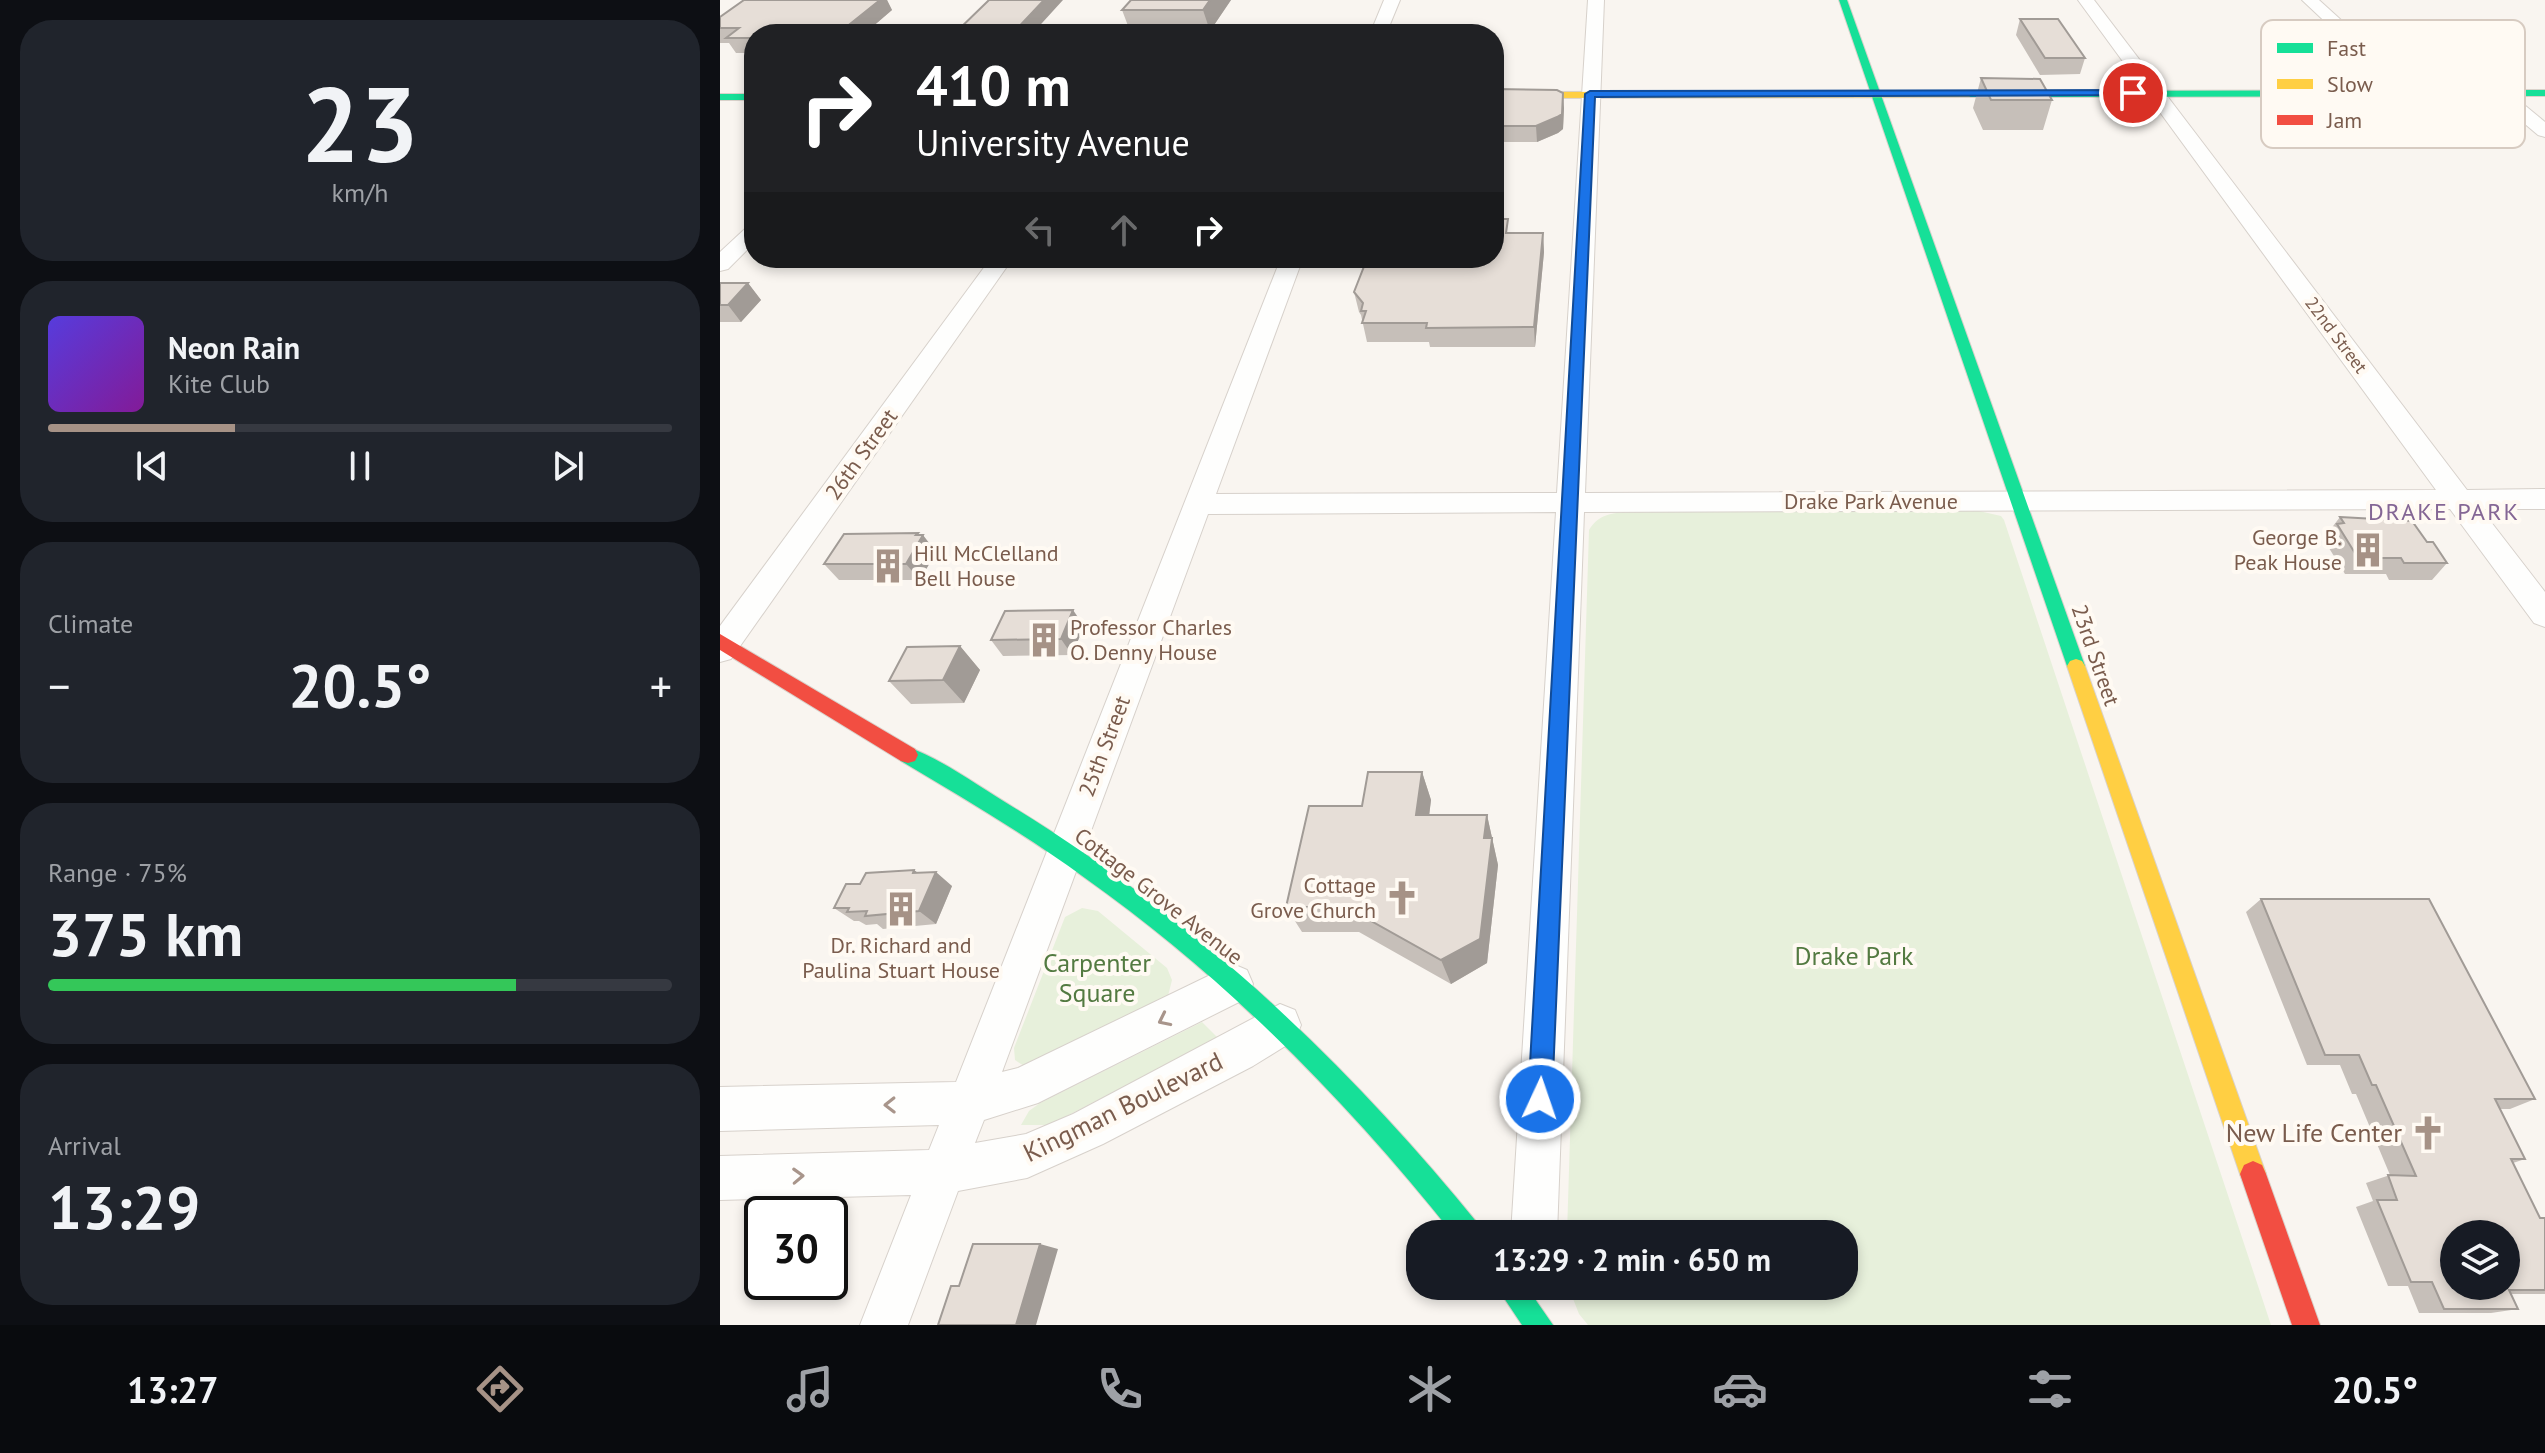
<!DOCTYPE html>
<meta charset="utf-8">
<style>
:root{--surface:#171b24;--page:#20242c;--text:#f1f3f6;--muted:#9ea1a6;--line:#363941;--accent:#a69286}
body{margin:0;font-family:"PT Sans",sans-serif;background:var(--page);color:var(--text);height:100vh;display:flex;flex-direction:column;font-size:30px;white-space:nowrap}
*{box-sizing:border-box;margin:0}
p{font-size:26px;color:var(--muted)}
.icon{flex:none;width:44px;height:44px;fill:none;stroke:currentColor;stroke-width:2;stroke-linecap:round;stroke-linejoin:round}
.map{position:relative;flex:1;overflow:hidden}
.sheet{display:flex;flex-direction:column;gap:20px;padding:20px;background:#0d0f14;width:720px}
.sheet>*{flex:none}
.top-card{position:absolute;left:24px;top:24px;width:760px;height:244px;border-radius:32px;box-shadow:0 4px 12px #0003;background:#202124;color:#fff;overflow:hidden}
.controls{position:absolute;left:1720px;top:1220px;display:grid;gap:16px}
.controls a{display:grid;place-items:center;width:80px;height:80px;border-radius:50%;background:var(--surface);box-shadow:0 4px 12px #0003;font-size:40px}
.speed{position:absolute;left:24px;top:1196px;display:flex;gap:16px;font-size:40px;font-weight:700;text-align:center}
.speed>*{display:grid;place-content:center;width:104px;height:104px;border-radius:50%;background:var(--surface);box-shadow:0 4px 12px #0003;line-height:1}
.speed .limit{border:4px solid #111;border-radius:12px;background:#fff;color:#111}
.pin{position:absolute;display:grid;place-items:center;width:68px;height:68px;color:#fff;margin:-34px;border:4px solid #fff;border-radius:50%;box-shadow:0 2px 8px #0007}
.me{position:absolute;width:88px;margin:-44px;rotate:3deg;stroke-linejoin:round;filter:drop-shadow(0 0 6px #0008)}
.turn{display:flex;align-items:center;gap:28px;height:168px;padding:0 40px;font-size:36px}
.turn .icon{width:104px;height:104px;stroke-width:2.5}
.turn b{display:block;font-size:56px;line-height:68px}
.lanes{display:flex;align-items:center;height:76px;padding:0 40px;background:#0003;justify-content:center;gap:40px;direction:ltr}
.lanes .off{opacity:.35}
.big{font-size:60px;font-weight:800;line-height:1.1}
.sheet .card{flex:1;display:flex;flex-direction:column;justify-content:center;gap:12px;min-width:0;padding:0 28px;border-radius:32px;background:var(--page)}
.sheet .dial{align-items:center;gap:0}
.dial b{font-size:104px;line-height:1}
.song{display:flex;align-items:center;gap:24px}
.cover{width:96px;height:96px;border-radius:12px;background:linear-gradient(135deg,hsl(250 70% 55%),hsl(290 70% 35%))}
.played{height:8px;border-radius:4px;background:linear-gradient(90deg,var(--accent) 30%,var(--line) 30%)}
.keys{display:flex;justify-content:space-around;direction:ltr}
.heat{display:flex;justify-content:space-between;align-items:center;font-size:44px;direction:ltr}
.charge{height:12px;border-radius:6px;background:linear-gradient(90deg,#34c759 75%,var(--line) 0)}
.trip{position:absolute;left:686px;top:1220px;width:452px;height:80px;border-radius:32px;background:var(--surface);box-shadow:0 4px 12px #0003;font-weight:800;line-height:80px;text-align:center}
.dock{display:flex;height:128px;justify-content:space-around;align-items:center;background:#090b0e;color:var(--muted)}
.dock .icon{width:56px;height:56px}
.dock .on{color:var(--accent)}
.dock b{font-size:36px;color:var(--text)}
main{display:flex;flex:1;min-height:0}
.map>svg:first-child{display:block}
.green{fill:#e7f0db}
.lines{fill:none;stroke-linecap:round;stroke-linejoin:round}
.street-casing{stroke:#d7d1cb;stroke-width:2}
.fast-casing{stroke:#d9d2cb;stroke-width:2}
.slow-casing{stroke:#d9d2cb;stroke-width:2}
.jam-casing{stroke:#d9d2cb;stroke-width:2}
.street{fill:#fefefd;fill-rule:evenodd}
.fast{fill:#16e098;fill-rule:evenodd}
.slow{fill:#ffcf43;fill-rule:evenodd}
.jam{fill:#f24e42;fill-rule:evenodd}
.wall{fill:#c6bfb9}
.shaded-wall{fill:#a19b96}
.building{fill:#e6ded7;stroke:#a19b96;stroke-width:2;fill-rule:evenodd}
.oneway{stroke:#a8958b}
.route{fill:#1a73e8;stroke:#114b97;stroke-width:2}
.labels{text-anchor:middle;stroke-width:8;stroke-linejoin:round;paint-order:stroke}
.far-street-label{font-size:18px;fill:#7a5c4d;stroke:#fffaf3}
.street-label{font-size:22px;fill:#7a5c4d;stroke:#fffaf3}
.poi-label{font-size:22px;fill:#7a5c4d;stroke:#fffaf3;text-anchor:end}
.neighbourhood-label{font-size:24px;letter-spacing:2px;fill:#846695;stroke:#fffaf3}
.near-park-label{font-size:26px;fill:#537a41;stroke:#fffaf3}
.near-street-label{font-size:26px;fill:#7a5c4d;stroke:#fffaf3}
.near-poi-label{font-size:26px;fill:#7a5c4d;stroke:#fffaf3;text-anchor:end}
.key{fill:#fffaf3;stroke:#d7cbc1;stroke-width:2}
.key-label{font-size:22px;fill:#7a5c4d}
</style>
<main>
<section class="sheet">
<div class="card dial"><b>23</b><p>km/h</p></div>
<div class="card">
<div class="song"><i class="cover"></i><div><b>Neon Rain</b><p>Kite Club</p></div></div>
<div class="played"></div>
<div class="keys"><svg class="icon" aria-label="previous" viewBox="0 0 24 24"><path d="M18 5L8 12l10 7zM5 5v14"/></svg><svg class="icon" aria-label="pause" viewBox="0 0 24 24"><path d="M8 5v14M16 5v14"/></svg><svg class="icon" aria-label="next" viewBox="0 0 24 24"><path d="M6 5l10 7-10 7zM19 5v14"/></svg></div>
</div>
<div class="card"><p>Climate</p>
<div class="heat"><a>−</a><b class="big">20.5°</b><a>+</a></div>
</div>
<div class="card"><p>Range · 75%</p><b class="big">375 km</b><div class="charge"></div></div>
<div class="card"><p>Arrival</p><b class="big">13:29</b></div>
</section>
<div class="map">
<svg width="1825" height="1325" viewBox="0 0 1825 1325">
<rect width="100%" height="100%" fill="#f9f5f0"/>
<path class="green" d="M1259,511l22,5 3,4 267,805h-683l-9,-11 -11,-28h276v-52h-277l22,-704c9,-14 18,-16 34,-18z
M362,908l16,3 69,57 5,12 -4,16 -144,70 -9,-6 -1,-12 51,-131z
M482,1022l16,16 -157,81 -14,6h-26l8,-14 11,-8z"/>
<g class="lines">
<g class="street-casing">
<path id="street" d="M664,0h16l-14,34h-16z
M868,0h16l-19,493 851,-3 -358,-490h16l373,490 78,-1v20h-64l64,83v35l-11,-4 -84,-114 -866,3 -27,722h-46l45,-722 -348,2 -206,558 16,-4 215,-104 14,6 6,14 -6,14 -209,105 -54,17 -9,23 51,-9 47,-20 207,-110 15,6 6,15 -6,15 -42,26 -150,78 -76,34 -69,13 -50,134h-48l51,-130 -191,5v-44l209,-6 10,-25 -219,6v-44l236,-5 325,-824h22l-87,236 341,-1z
M1582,0h17l98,89 3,4 -3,4h-12z
M1779,88l6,1 40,33v15l-7,-2 -45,-38 -3,-4 3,-4z
M34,225v18l-26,26 -8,2v-19l27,-25z
M271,258h22l-282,401 -11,3v-36z"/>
</g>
<g class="fast-casing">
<path id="fast" d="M1119,0h8l238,666 -3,5h-12l-3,-5z
M1825,90v6l-576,1 -5,-3 5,-3z
M0,94h34v6h-34z
M188,747c34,12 73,41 105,60 181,111 333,254 466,418l4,9h-30c-107,-134 -228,-257 -368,-356 -59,-43 -122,-80 -184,-117l-3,-6 3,-6z
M776,1286h30l27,39h-31z"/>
</g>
<g class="slow-casing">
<path id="slow" d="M774,92l475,-1 5,3 -5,3 -475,1z
M1356,659l6,2 3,5 181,508 -4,9 -9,4 -9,-4 -4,-9 -173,-508 3,-5z"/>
</g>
<g class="jam-casing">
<path id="jam" d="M0,634l195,115 3,6 -3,6 -7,2 -7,-2 -181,-111z
M1533,1161l9,4 4,9 54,151h-28l-52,-151 4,-9z"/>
</g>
<use href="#street" class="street"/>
<use href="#fast" class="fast"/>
<use href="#slow" class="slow"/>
<use href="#jam" class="jam"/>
</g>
<path class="wall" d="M24,0h143l5,10 -28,24h-110v19h-18l-7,-10h-9v-26z
M511,0l-21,31h-80l-8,-21z
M1300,19l65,39 -5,16 -40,1 -24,-40z
M1261,78l71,22 -9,30h-60l-10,-22z
M774,89l70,19 -1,21 -5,4 -21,9h-43z
M790,233h33l1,19 -9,95h-105l-1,-5h-62l-6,-27 -2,-3 -5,-20 85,-27z
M0,283h28l13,17 -20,22h-21z
M1620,517l87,25 20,21 -15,17h-43l-3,-6h-41l-21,-34 4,-5 -1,-1z
M200,535l16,17 -16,28h-81l-15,-16z
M364,626l-12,29 -69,1 -12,-16z
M240,646l20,24 -16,33 -53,1 -22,-23z
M702,772l9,28 -2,15h58l11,50 -11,98 -36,21 -92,-52h-57l-16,-25 76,-101z
M194,870l4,3 34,13 -16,38 -53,5 -6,-5 -11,1 -7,-4h-5l-20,-13 26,-24z
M1541,899l274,200 -25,10h-10l25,50 -12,4 27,55h5v76h-34l7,15 -27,4h-72l-11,-27h-20l-32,-79 17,-6 -7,-18 24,-8 -34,-81h-4l-12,-29h-33l-61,-153z"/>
<path class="shaded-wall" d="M160,0h7l5,10 -28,24h-16l-3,-6z
M324,0h19l-31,34h-20z
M490,0h21l-21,31 -7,-21z
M89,28l4,6h-11z
M843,93l1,15 -1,21 -5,4 -21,9 -1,-16z
M823,233l1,19 -9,95 -1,-20z
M28,283l13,17 -20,22 -13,-17z
M198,533l4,5 1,-3 13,17 -16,28 -14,-16z
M353,610l11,16 -12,29 -11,-16z
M240,646l20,24 -16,33 -21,-23z
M702,772l9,28 -5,42 -10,-27z
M767,815l11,50 -11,98 -36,21 -10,-24 43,-122z
M194,870l17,13 5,-11 16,14 -16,38 -17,-13 -6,-38z
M320,1244l18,5 -22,76h-20z"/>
<path class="building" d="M24,0h136l-35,28h-36l-7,6h-48v4h-28l13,-10h-19v-11z
M269,0h55l-32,34h-58z
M411,0h79l-7,10h-81z
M1300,19h38l27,39h-40z
M1261,78l59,1 12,21h-61z
M774,89l63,1 6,3 -1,21 -5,3 -21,9h-42z
M774,219h14l-2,14h37l-9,94 -108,1 1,-5h-65l4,-12h-5l2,-8 -9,-11 11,-28 9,-6h51l14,7 2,-7h53z
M0,283h28l-20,22h-8z
M1620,517l72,4 15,21h6l14,21h-43l-3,-5h-43l-21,-34 7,-1z
M198,533l-2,2h7l-17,29h-82l20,-30z
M353,610l-12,29 -70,1 14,-29z
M240,646l-17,34 -54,1 18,-34z
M648,772h54l-6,43h71l-3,23h8l-12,101 -39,21 -95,-53h-60l23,-101h53z
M194,870l-1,3 23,-1 -17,39 -54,5 2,-5 -20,1 2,-4h-15l12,-24h14l6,-11z
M1541,899h168l106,200h-40l30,60h-14l29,59h5v72h-36l9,19h-74l-12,-27h-21l-34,-82h20l-9,-25 28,1 -40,-91h-4l-13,-30h-34zM1734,1234h52v52h-52z
M253,1244h67l-24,81h-78l13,-39h8z"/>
<defs><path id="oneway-chevron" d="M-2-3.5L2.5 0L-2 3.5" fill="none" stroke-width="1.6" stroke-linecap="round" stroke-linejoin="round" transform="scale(2)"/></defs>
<g class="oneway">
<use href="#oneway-chevron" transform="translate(444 1020) rotate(154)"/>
<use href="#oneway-chevron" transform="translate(170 1105) rotate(179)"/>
<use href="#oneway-chevron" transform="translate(78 1176) rotate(-2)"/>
</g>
<path class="route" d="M1413,90l4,1v4l-542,2 -43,1002 -3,9 -9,4 -9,-4 -3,-9 57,-1005 5,-3z"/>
<defs>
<g id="building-bare" transform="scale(2.76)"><path d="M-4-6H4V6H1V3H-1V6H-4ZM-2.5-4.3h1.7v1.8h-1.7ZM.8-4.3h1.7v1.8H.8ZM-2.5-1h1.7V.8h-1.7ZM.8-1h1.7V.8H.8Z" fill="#a69286" stroke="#fffaf3" stroke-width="2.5" paint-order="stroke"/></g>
<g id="church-bare" transform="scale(2.76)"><path d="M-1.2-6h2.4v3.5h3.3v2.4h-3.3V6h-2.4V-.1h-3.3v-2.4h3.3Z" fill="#a69286" stroke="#fffaf3" stroke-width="2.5" paint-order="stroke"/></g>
</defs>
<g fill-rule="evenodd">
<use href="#building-bare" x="1648" y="550"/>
<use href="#building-bare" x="168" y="566"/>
<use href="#building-bare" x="324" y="640"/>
<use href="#church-bare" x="682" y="898"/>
<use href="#building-bare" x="181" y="909"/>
<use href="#church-bare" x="1708" y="1133"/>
</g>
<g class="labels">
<g class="far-street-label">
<text transform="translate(1616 335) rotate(53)" y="6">22nd Street</text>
</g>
<g class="street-label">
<text transform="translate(141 454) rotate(-54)" y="8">26th Street</text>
<text x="1151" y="509">Drake Park Avenue</text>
<text transform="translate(1376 655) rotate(71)" y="8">23rd Street</text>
<text transform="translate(384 746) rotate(-69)" y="8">25th Street</text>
<text transform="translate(439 896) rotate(38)" y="8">Cottage Grove Avenue</text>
</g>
<g class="poi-label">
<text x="1622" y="545">George B.<tspan x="1622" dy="25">Peak House</tspan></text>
<text x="194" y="561" text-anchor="start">Hill McClelland<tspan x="194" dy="25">Bell House</tspan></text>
<text x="350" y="635" text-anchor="start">Professor Charles<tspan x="350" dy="25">O. Denny House</tspan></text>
<text x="656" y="893">Cottage<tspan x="656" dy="25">Grove Church</tspan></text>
<text x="181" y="953" text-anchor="middle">Dr. Richard and<tspan x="181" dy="25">Paulina Stuart House</tspan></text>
</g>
<g class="neighbourhood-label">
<text x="1724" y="520">DRAKE PARK</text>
</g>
<g class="near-park-label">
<text x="1134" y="965">Drake Park</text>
<text x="377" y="972">Carpenter<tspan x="377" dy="30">Square</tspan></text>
</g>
<g class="near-street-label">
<text transform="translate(403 1107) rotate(-26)" y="9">Kingman Boulevard</text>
</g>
<g class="near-poi-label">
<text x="1682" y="1142">New Life Center</text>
</g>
</g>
<rect x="1541" y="20" width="264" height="128" rx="12" class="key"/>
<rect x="1557" y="43" width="36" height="10" fill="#16e098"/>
<rect x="1557" y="79" width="36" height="10" fill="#ffcf43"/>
<rect x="1557" y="115" width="36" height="10" fill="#f24e42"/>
<g class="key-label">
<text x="1607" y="56">Fast</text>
<text x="1607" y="92">Slow</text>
<text x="1607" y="128">Jam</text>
</g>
</svg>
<div class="controls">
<a><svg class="icon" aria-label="layers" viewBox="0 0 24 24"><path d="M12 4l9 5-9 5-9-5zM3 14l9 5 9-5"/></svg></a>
</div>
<div class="speed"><div class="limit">30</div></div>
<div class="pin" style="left:1413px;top:93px;background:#d93025"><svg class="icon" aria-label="arrive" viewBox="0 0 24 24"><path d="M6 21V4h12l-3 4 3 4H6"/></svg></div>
<svg class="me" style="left:820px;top:1099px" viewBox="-20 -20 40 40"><circle r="17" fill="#1a73e8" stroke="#fff" stroke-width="3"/><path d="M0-11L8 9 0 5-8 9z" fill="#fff"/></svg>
<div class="trip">13:29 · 2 min · 650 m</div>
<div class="top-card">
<div class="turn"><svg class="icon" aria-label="right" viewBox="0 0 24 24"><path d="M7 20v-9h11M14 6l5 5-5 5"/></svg><div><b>410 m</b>University Avenue</div></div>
<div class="lanes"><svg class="icon off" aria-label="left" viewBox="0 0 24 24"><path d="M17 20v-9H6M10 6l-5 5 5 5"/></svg><svg class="icon off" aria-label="ahead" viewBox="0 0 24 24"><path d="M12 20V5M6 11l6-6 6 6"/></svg><svg class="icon" aria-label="right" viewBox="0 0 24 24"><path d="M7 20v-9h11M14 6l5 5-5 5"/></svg></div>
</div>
</div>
</main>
<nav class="dock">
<b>13:27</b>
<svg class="icon on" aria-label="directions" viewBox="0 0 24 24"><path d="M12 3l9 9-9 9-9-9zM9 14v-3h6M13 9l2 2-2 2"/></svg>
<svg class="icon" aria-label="music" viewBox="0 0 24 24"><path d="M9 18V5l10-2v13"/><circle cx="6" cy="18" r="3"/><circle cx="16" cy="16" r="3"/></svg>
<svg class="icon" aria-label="phone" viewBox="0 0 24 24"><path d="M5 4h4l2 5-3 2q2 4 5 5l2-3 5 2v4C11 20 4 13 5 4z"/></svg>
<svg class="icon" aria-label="climate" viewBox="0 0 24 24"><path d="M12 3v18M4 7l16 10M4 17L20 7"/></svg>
<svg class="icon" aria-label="car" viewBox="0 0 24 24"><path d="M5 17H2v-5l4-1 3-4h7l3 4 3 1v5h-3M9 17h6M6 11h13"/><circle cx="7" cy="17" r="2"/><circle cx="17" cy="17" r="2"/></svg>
<svg class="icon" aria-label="filters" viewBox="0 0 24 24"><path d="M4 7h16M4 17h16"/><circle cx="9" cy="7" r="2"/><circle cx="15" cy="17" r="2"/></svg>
<b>20.5°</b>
</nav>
